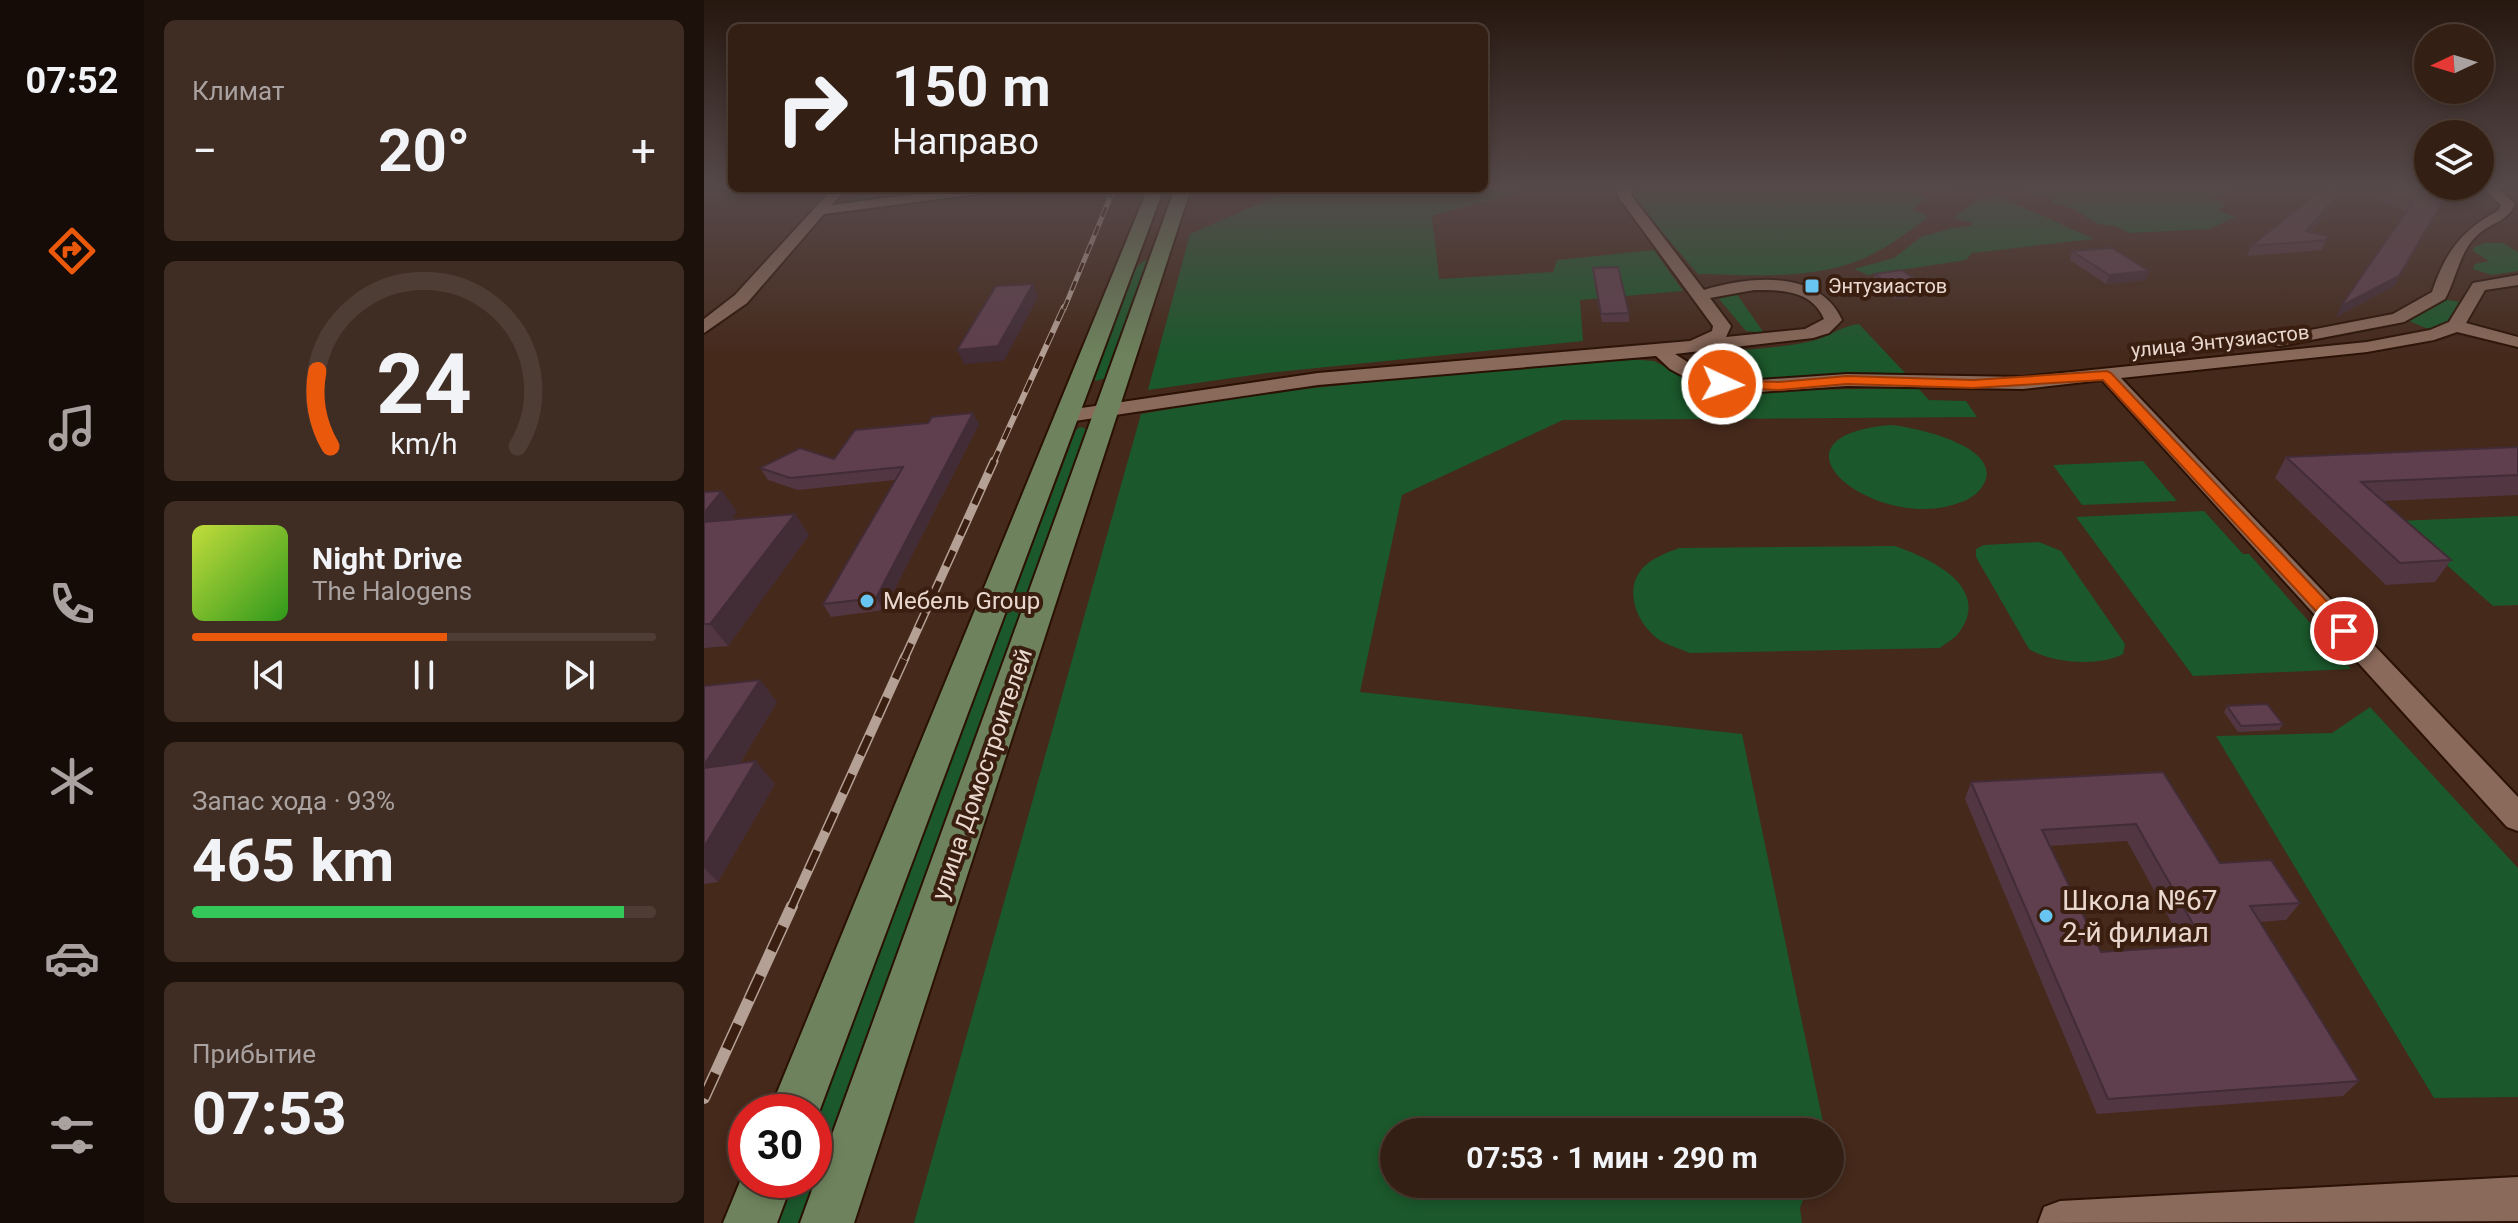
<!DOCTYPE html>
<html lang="ru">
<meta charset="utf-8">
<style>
:root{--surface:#341f14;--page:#3f2c22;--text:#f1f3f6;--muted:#a9a2a0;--line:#4e3d34;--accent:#ea580c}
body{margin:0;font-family:Roboto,sans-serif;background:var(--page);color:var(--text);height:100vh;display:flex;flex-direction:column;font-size:30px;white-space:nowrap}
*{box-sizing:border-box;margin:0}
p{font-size:26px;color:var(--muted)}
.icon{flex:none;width:44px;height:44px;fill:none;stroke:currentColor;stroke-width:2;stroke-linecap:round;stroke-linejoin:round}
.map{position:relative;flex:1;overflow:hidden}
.drawer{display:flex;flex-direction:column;gap:20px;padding:20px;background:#1d110b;width:560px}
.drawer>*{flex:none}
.hud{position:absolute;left:24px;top:24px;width:760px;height:168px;border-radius:12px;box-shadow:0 4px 12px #0003,0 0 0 2px var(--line);background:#341f14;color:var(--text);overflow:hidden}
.needle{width:52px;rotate:266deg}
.controls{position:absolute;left:1710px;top:24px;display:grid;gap:16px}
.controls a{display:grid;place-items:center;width:80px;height:80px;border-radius:50%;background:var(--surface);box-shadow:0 4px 12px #0003,0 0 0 2px var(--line);font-size:40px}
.speed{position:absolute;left:24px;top:1094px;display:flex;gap:16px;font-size:40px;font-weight:700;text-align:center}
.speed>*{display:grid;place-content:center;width:104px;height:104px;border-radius:50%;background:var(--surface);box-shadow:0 4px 12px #0003,0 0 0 2px var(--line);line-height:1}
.speed .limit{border:12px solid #d22;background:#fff;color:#111}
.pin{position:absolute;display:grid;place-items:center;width:68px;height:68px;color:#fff;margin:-34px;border:4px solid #fff;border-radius:50%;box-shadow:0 2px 8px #0007}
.me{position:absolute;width:88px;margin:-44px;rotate:93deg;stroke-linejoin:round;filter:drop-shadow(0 0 6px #0008)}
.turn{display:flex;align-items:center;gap:28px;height:168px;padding:0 32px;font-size:36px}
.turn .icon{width:104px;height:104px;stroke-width:2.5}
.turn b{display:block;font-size:56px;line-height:68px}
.big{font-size:60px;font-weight:700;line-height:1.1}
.drawer .card{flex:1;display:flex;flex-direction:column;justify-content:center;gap:12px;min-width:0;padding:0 28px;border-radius:12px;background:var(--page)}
.drawer .dial{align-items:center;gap:0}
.dial svg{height:208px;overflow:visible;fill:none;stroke:var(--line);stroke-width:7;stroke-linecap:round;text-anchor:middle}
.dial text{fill:var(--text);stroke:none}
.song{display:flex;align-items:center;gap:24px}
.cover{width:96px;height:96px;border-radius:12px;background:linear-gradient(135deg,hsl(70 70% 55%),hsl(110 70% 35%))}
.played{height:8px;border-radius:4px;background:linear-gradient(90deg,var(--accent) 55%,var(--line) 55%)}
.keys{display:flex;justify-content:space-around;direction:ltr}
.heat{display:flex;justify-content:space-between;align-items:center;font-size:44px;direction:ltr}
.charge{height:12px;border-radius:6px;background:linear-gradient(90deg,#34c759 93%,var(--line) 0)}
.trip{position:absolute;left:676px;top:1118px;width:464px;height:80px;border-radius:40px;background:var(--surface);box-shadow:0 4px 12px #0003,0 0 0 2px var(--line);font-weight:700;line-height:80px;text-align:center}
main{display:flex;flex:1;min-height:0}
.menu{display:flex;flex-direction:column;width:144px;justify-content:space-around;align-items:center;background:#150c08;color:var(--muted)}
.menu .icon{width:56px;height:56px}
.menu .on{color:var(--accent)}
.menu b{font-size:36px;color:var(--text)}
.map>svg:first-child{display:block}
.green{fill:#1b582b}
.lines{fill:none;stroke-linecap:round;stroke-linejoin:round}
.minor-casing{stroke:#2a1104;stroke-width:4}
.major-casing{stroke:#2a1104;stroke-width:4}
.minor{fill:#8a6a5a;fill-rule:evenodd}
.major{fill:#6e835d;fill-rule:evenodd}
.rail-far4-casing{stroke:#b5a095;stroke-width:5}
.rail-far3-casing{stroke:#b5a095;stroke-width:6}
.rail-far2-casing{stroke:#b5a095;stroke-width:9}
.rail-far1-casing{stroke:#b5a095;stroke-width:10}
.rail-casing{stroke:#b5a095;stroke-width:12}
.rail-far4{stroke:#3a1f11;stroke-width:3;stroke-dasharray:10;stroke-linecap:butt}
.rail-far3{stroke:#3a1f11;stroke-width:4;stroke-dasharray:13;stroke-linecap:butt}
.rail-far2{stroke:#3a1f11;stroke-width:6;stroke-dasharray:17;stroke-linecap:butt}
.rail-far1{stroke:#3a1f11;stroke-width:7;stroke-dasharray:21;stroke-linecap:butt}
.rail{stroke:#3a1f11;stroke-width:9;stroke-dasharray:27;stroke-linecap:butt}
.wall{fill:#523642;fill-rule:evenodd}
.shaded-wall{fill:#422c36}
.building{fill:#5f3f4d;stroke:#422c36;stroke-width:2;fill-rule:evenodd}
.route{fill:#ea580c;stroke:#983908;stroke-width:2}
.poi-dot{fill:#68c4f0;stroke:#3a1f11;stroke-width:3}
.labels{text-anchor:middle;stroke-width:8;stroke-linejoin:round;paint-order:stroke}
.far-poi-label{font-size:20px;fill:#ead8cf;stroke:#3a1f11;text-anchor:start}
.far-street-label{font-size:20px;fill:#ead8cf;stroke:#3a1f11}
.poi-label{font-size:24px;fill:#ead8cf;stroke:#3a1f11;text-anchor:start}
.street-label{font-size:24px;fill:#ead8cf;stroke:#3a1f11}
.near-poi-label{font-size:28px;fill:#ead8cf;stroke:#3a1f11;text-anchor:start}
</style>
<main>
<nav class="menu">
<b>07:52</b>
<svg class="icon on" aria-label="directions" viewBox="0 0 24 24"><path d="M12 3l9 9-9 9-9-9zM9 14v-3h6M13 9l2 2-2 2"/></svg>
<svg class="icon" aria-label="music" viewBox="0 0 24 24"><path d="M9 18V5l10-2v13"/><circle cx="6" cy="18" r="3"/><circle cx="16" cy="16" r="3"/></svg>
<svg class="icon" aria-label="phone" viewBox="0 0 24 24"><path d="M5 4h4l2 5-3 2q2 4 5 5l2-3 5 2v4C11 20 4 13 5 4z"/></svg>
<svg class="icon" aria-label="climate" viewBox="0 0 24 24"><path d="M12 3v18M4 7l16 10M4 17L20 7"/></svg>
<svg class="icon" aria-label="car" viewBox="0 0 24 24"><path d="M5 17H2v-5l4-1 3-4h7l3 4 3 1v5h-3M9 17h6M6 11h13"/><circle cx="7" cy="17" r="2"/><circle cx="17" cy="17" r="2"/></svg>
<svg class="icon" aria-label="filters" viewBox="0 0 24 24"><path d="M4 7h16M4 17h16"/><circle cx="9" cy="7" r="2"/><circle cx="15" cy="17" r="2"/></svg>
</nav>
<section class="drawer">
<div class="card"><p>Климат</p>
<div class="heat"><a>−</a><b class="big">20°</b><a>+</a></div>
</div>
<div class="card dial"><svg viewBox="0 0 100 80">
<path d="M14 69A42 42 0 1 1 86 69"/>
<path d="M14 69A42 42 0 0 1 9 40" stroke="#ea580c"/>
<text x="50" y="56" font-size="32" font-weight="700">24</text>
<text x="50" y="72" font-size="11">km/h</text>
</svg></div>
<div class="card">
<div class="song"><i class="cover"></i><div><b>Night Drive</b><p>The Halogens</p></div></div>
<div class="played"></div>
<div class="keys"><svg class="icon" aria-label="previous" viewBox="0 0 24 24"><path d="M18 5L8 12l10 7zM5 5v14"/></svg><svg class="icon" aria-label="pause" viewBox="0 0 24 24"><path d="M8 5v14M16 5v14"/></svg><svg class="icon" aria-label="next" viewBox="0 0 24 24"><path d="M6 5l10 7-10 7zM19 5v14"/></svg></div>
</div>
<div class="card"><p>Запас хода · 93%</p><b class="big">465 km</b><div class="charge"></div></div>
<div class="card"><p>Прибытие</p><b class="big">07:53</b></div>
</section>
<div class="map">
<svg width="1814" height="1223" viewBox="0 0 1814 1223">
<rect width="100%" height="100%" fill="#45291b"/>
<path class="green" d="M836,187l-108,29 7,63 114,-7 4,-12 97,-10 29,41 -103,9 3,41 -316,32 -119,17 42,-156 104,-46z
M927,187h336l-17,6 -34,-1 10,7 -14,11 13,4 1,5c-25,18 -50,37 -80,46 -47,14 -99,10 -148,9l-70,-82z
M1313,187h220l4,2 -29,8 15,7 -9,6 18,7 -27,12 -79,4 -15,-7 -17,-2 -25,-15 -23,-7 5,-5 -26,-3z
M1292,195l98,44 -122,14 -6,7 -98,15 -14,-6 40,-11 27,-21 31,-9 19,-2 1,-3 -19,-5 23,-18z
M1781,243h18l15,9v19l-26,4 -19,-6 2,-5 14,-3 -16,-10 1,-4z
M443,259l-41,119 -10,3 -2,-2 42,-112z
M1032,293l28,40 -18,-2 -27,-32z
M1738,299l18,3 -16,26 -9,4 -26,-11 -1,-2z
M1155,324l47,50c-20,-1 -41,-2 -62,-1 -50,3 -101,15 -147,-8l-3,-7 12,-5c33,-3 68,-4 101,-11 19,-3 33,-16 52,-18z
M912,358l38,3 46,24 34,6 184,-3 11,12 37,1 11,16 -414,3 -161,75 -42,197 382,42 83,398h-431v52h415l-9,24 2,15h-888l227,-809 111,-20z
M1187,425c24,2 126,24 87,67 -9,9 -22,12 -33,15 -82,16 -184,-71 -54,-82z
M376,427l8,2 -287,794h-24l17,-43h20v-54l262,-696z
M1439,461l34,40 -95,4 -29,-40z
M1500,511l39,43h6l102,115 -158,7 -117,-159z
M1814,516v89l-25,1 -96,-85z
M1335,542l22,9 64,93 -2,10c-24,13 -72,9 -94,-5l-53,-92v-8l8,-4z
M1191,546c32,11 97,40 65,85 -4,7 -14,12 -20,17l-250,5c-9,-4 -20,-7 -29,-12 -22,-14 -38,-48 -20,-71 10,-12 25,-17 38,-22z
M1666,707l148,161v229l-84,1 -218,-362 116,-3z"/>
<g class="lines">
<g class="minor-casing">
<path id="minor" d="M914,187h14l-1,8 73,95c46,-14 115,-21 138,30l-13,13 -16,5 -138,16 30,19 40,8 102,-7 176,3 344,-35 63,-12 19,-8 24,-39 45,-8v10l-33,5 -19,33 52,14v10l-61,-15 -23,8 -67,12 -246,26 397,419v34l-11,-4 -405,-447 -79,9 -176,-3 -102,7 -53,-12 -22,-12 -14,-13 -338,29 -250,37 -10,-6 10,-6 250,-37 372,-32 22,-10 1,-5 -96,-131zM1050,290c28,0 58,0 70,29l-19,10 -79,8 5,-11 -21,-28z
M1778,187h15l18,17c-6,16 -21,18 -34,28 -21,16 -24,45 -36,67l-41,23 -124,24 -6,-1 -3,-4 3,-4 119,-23 39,-22c14,-41 29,-61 67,-82l2,-5z
M129,188h14l-15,17 130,-17h38l-7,4 -169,22 -77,89 -43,30v-14l31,-24z
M1814,1177v44l-480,2 6,-16 16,-6z"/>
</g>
<g class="major-casing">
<path id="major" d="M444,188h16l-345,924 -5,13v-13h-45z
M471,188h16l-337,1035h-54z
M42,1167v13h47l-16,43h-54z"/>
</g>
<use href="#minor" class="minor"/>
<use href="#major" class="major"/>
<g class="rail-far4-casing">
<path id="rail-far4" d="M360,309l50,-121"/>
</g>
<g class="rail-far3-casing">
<path id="rail-far3" d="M289,463l71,-156"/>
</g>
<g class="rail-far2-casing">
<path id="rail-far2" d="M200,659l90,-198"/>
</g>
<g class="rail-far1-casing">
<path id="rail-far1" d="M87,908l114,-251"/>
</g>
<g class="rail-casing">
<path id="rail" d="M0,1098l88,-192"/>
</g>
<use href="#rail-far4" class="rail-far4"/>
<use href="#rail-far3" class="rail-far3"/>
<use href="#rail-far2" class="rail-far2"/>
<use href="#rail-far1" class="rail-far1"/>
<use href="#rail" class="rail"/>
</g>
<path class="wall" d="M1621,187h136l-4,7 -11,2 -52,90 -58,31 70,-106 -59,-21 -37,42 16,8 -4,10 -75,6 4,-10z
M1368,251l77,20 -3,9 -40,4 -36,-24z
M889,268l36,45v9h-27l-9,-46z
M1171,274l49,12 -2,9 -27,4 -21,-16z
M224,423l51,1 -95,186 -53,7 -8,-13 72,-124 -97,10 -30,-10 -8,-12 74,-9z
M1814,447v48l-135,6 68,59 -16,22 -49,3 -111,-107 11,-21z
M18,491l15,21 -6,7 64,-5 14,21 -81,111 -24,2v-156z
M56,680l17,22 -37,61 35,21 -57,98 -14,2v-198z
M1523,706l56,18 -4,6 -41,2 -14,-20z
M1459,772l57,91 80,40 -14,17 -26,2 99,159 -16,15 -246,18 -132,-315 6,-17zM1423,841l58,106 -84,5 -52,-106z"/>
<path class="shaded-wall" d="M1641,187h3l-1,3 -46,51 5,-10z
M1742,187h15l-4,7 -11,2 -52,90 -58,31 5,-11 92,-117z
M1445,271l-3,9 -40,4 3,-9z
M329,284l5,13 -34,64 -40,3 -7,-14z
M1220,286l-2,9 -27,4 2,-9z
M269,413l6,11 -95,186 -8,-12z
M18,491l15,21 -25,32 -8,-11v-20z
M91,514l14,21 -81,111 -18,-22z
M56,680l17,22 -54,89 -19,-21v-5z
M52,761l19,23 -57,98 -14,-14v-21z"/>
<path class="building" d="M1621,187h20l-39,44 21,5 -1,4 -75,6z
M1666,187h76l-13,2 14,5 -48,82 -58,30 72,-104z
M1408,248l37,23 -40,4 -37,-24z
M914,267l11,46 -28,1 -8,-46z
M1198,270l22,16 -27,4 -22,-16z
M329,284l-35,62 -41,4 39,-64z
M269,413l-97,185 -53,6 80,-137 -113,11 -30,-10 40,-20 34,11 21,-29 73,-7 4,-6z
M1814,447v28l-157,7 90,78 -51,3 -114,-106z
M18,491l-18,22v-21z
M91,514l-85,110h-6v-102z
M56,680l-56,85v-79z
M1563,704l16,20 -42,2 -14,-20z
M52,761l-52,86v-79z
M1459,772l57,91 51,-3 29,43 -50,3 109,175 -251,18 -137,-317zM1432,824l69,121 -104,7 -59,-122z"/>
<linearGradient id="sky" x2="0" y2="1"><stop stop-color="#26170f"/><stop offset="0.52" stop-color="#56494a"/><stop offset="1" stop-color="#56494a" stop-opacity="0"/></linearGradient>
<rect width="1814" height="358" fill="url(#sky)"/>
<path class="route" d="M1403,371l4,2 240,254 3,4 -3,4h-13l-235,-255 -130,8 -126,-4 -68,6 -57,-2 -6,-4 6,-4 57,2 68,-6 126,4z"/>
<g class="poi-dot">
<rect x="1100" y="278" width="16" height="16" rx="4"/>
<circle cx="163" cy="601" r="8"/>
<circle cx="1342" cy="916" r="8"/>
</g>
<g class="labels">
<g class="far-poi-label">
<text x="1124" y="293">Энтузиастов</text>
</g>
<g class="far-street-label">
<text transform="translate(1516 341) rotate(-6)" y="7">улица Энтузиастов</text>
</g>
<g class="poi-label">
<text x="179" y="609">Мебель Group</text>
</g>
<g class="street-label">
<text transform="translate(278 774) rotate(-71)" y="8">улица Домостроителей</text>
</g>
<g class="near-poi-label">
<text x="1358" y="910">Школа №67<tspan x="1358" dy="32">2-й филиал</tspan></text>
</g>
</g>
</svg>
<div class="controls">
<a><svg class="needle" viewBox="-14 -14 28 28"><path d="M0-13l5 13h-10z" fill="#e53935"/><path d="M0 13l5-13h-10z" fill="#a9a2a0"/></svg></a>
<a><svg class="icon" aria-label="layers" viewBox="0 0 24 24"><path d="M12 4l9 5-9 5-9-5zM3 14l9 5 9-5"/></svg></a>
</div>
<div class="speed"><div class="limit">30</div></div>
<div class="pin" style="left:1640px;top:631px;background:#d93025"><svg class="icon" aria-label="arrive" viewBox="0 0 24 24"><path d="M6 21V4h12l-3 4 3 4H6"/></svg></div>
<svg class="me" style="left:1018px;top:384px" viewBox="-20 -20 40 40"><circle r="17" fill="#ea580c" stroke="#fff" stroke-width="3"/><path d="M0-11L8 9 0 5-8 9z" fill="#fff"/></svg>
<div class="trip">07:53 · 1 мин · 290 m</div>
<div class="hud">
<div class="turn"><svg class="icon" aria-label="right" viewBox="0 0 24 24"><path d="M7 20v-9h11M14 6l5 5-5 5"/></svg><div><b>150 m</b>Направо</div></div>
</div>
</div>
</main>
